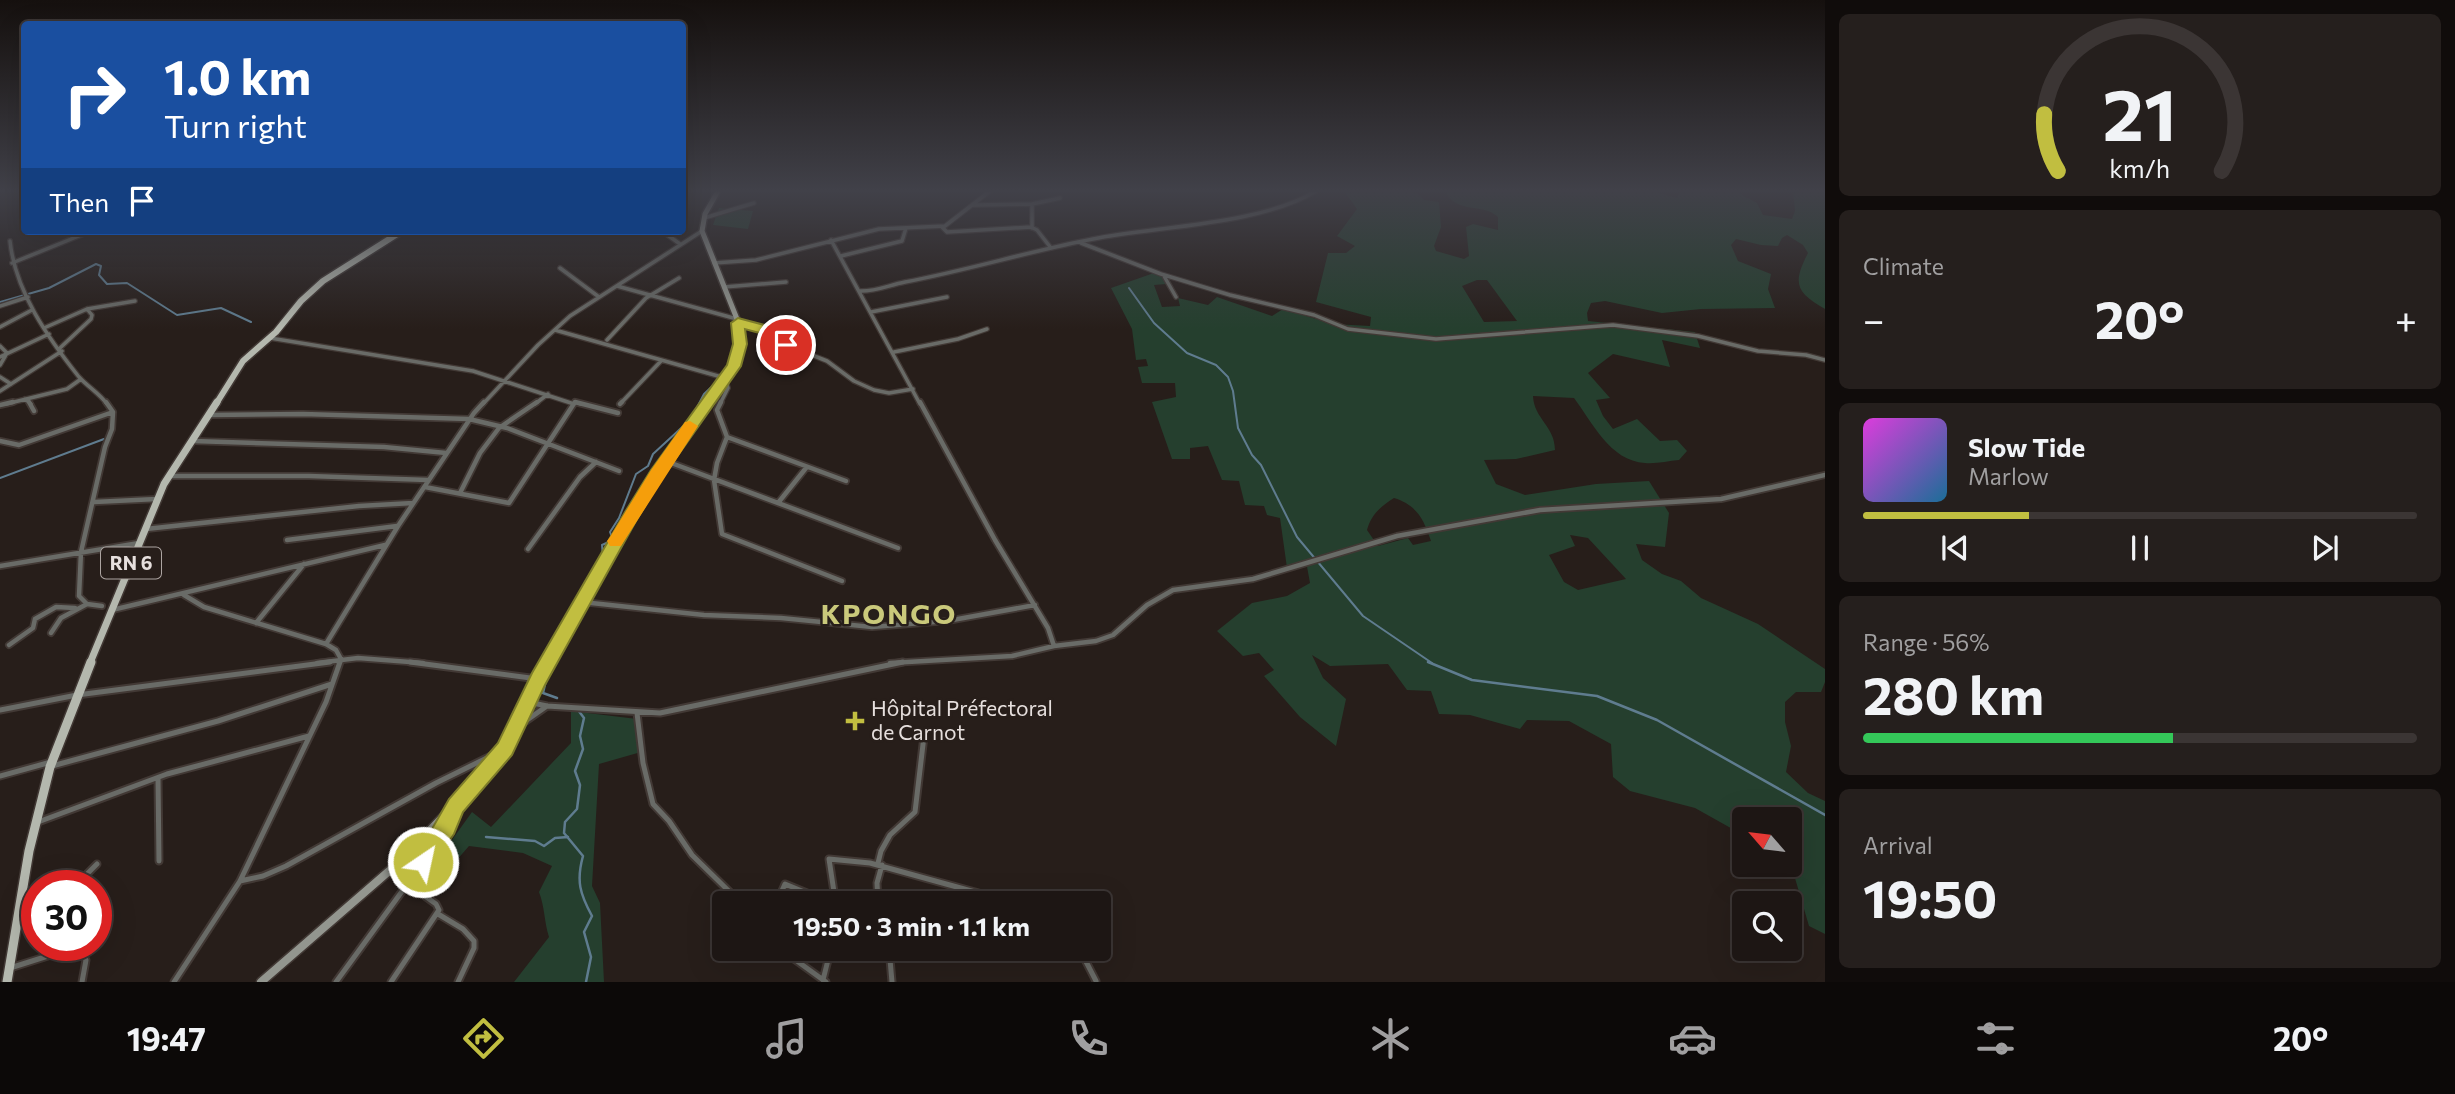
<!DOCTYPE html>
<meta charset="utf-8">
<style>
:root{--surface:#1d1614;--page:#251f1d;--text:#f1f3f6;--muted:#a09fa0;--line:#3b3534;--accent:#c1be40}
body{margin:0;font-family:Commissioner,sans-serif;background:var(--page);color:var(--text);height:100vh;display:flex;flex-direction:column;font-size:26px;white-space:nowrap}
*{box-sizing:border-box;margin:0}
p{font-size:23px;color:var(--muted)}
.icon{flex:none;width:38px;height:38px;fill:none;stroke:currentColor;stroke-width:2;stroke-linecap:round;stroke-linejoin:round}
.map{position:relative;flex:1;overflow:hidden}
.drawer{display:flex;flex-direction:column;gap:14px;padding:14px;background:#100c0b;width:630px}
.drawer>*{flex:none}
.hud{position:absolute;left:21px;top:21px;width:665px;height:214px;border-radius:7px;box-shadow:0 7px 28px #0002,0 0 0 2px var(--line);background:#1a4fa0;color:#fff;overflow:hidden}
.needle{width:46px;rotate:298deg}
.tools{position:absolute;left:1732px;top:807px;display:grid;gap:14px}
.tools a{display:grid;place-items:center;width:70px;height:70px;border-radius:7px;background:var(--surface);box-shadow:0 7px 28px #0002,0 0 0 2px var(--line);font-size:35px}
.speed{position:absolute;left:21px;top:870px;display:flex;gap:14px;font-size:35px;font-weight:700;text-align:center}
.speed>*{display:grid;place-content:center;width:91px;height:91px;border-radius:50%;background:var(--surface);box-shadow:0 7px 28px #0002,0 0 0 2px var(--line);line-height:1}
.speed .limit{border:10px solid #d22;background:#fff;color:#111}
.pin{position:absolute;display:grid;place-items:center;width:60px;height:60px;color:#fff;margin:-30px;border:4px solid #fff;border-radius:50%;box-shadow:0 2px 7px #0007}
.me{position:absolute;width:77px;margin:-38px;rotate:34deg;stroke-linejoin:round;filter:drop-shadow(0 0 5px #0008)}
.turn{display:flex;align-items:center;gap:24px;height:147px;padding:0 28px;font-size:32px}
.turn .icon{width:91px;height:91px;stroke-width:2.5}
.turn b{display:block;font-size:49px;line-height:60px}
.then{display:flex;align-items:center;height:66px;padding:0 28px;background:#0003;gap:14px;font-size:26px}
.big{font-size:52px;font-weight:700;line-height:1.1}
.drawer .widget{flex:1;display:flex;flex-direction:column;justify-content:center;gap:10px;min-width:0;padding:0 24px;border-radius:10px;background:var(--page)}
.drawer .dial{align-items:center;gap:0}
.dial svg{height:182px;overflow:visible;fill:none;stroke:var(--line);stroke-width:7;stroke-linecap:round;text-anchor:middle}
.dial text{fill:var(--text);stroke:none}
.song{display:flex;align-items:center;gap:21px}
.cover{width:84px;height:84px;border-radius:10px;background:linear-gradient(135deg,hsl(300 70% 55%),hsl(200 70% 35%))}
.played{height:7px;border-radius:4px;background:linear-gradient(90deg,var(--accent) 30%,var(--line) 30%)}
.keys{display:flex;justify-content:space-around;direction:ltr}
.heat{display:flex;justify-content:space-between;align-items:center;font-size:38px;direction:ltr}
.charge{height:10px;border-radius:5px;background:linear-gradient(90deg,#34c759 56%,var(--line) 0)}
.trip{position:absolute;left:712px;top:891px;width:399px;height:70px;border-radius:7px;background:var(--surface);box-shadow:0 7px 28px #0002,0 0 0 2px var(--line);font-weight:700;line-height:70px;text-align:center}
.tab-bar{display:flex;height:112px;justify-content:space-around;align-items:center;background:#0c0908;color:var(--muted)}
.tab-bar .icon{width:49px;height:49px}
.tab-bar .selected{color:var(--accent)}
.tab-bar b{font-size:32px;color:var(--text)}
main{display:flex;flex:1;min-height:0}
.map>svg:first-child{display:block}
.green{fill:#253f2e;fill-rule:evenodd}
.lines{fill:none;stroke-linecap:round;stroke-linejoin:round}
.stream-far1{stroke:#5f7c8f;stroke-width:2}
.stream{stroke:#5f7c8f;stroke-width:2.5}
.street-far2-casing{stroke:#423935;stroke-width:6}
.street-far1-casing{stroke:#423935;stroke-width:8}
.street-casing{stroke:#423935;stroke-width:9}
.secondary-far2-casing{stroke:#423935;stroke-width:8}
.secondary-far1-casing{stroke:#423935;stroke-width:10}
.secondary-casing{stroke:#423935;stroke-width:11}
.primary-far2-casing{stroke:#423935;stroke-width:9}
.primary-far1-casing{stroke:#423935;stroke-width:10}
.primary-casing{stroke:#423935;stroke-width:12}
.street-far2{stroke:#696b67;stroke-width:3.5}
.street-far1{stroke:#696b67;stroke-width:4.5}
.street{stroke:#696b67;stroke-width:5}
.secondary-far2{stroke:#93968f;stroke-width:5}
.secondary-far1{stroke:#93968f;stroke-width:6}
.secondary{stroke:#93968f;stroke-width:8}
.primary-far2{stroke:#b4b8ae;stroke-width:6}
.primary-far1{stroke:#b4b8ae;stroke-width:7}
.primary{stroke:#b4b8ae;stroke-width:9}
.route{fill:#c1be40;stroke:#7d7c2a;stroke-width:2}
.slow{fill:#f59e0b}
.poi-dot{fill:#c1be40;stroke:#271e1a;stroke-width:2.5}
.labels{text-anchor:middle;stroke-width:5;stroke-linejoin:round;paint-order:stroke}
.shield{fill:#271e1a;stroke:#ada5a2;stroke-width:2}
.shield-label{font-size:19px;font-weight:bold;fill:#e6dfdd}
.poi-label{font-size:21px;fill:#e6dfdd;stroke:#271e1a;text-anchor:start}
.district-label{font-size:28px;font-weight:bold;letter-spacing:2px;fill:#cac97b;stroke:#271e1a}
</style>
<main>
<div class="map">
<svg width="1825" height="982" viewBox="0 0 1825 982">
<rect width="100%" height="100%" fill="#271e1a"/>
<path class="green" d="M1344,191h71l9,9 15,2 2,25 -7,19 2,5 28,8 5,-3 -3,-29 7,-3 25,6v-13c-16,-15 -41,-2 -53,-26h208l24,7 3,-7h61l1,4 15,8 6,12 29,4 3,-8 -2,-20h32v118c-29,-17 -33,-25 -17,-56l-5,-8 -16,-10 -5,3 -4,8 -17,-1 -25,-6 -5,6 7,16 33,13 -3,15 7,19 -74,1 -39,4 -57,-12 -14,2 -4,10 1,8 107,11 5,16 -38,-8 8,27 -57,-13 -25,19 22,25 -14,2 7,16 10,13 24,-10 23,22 17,-1 10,11 -8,9c-11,1 -23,4 -34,3 -35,-2 -53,-41 -71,-65l-41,-2c1,23 22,30 22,54l-39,9 -32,1 12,24 29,11 71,-11 53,-3 20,32 -4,34 -29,-3 6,16 20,14 19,7 20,17 57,26 67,45v13l-4,10h-25l-11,10v20l6,24 -5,26 22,21 17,8v133l-16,-8 -19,-65v-42h-45v17l-50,-28 -65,-17 -17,-14 -2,-33 -42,-23 -42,-1 -7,9 -50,-14 -31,-1 -8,-23 -24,-1 -19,-26 -58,2 -18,-11 11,23 23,21 -10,47 -36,-29 -36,-41 10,-6 -15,-17 -16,3 -26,-25 35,-28 35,-7 23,-13 -4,-22 -19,7 -7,-50 -13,-3 -3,-9 -19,-1 -6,-24 -17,-1 -14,-34 -18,2v11h-18l-20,-57 24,-5 -1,-14h-33l-4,-16 10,-1 -2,-7 -10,1 -4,-31 -21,-41 43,-15 8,2 4,9 -12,1 8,22 18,-1 -2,-8 30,7 9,-8 55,19 11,-7 50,15 37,2 1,-9 -55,-15 12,-49h18l9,-7 -18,-10 20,-27zM1477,280h10l30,41 -33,1 -22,-36zM1394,498c23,7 30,22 37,43l-18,4 -5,-7 -30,8 -11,-16c4,-15 14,-24 27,-32zM1570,535l18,3 38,41 -48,11 -14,-8 -15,-27 26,-9z
M719,208l34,3 -5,18 -35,-4z
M571,711l66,8 4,33 -42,12 -7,122 8,17 4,79h-90l35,-45c-5,-16 -4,-29 -10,-45l13,-26 -29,-13 -54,-7 -20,23 -13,-7 36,-50 19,15 80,-84z"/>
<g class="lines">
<path class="stream-far1" d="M1129,288l25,35 33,30 29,12 12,12 5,14 5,37 14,27 9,10 36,72 66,79 69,47
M0,302l49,-14 47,-24 5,2 -2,9 8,9 20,-1 50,32 44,-7 30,14
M0,478l104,-39
M603,558l-1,-13 11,-5 -3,-8 9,-14 17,-44 12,-8 5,-12 38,-35 13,-25 17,-16
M575,606l25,-43"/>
<path class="stream" d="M1428,662l44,18 125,16 60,24 168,95
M546,680l-3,13 14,5
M578,710l6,8 -4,18 3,13 -8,22 5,14 -3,24 -12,13 -1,11 19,23c-7,25 -3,38 9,60l-8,16 7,25 -5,25
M486,837l49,4 9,5 11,-8 13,-1"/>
<g class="street-far2-casing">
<path id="street-far2" d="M1032,204v24
M974,205l58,-1 28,-6
M704,218l50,-15
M942,227l5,5 84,-5 6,3 14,18
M662,231l18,13
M831,240l89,164
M10,241c5,50 38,97 69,136 9,10 20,16 28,27
M1081,243l80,31 69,21 84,20 34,14 88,10 177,-14 85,11 60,15 48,4 19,5
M841,256l61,-15 4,-13
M12,263l79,-32
M714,263l42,-3 123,-31 66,-3 45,-35
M560,268l39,29
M1164,276l12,21
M617,286l120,33
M724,287l62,-5
M859,291c16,1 30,-6 46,-9 64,-12 125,-31 188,-43 65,-13 167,-14 223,-48
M0,306l28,-9
M871,312l76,-15
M738,323l29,7 17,14 43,17 27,20 20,9 15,3 24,-4
M0,327l32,-17
M44,328l43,-19 48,-8
M555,330l170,48 3,10 -8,16
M270,338l203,33 101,33
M607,340l39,-42 33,-20
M0,346l7,7 -7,12
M60,348l31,-29 1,-4 -5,-6
M894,352l64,-13 29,-10
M0,357l49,-23
M0,377l11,7
M0,391l62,-40
M25,399l6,5
M575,402l6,2
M6,404l61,-15 14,-10
M483,404l55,-59 32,-29 132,-85
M535,404l13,-10
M620,404l41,-43"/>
</g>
<g class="street-far1-casing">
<path id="street-far1" d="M29,402l5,9
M575,402l43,11
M721,402l-4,8 10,27 -10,26 -3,17 8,54 120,47
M920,402l75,138 53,88 6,18
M620,404l2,-2
M0,405l13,-3
M209,415l94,-1 166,5 38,9 112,43
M727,437l119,44
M0,441l19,4 94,-33
M193,441l191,6 62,6
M666,461l232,87
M170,476h139l119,4
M425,487l84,16 66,-101
M460,493l20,-40 19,-25 38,-26
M94,502l63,-3
M778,503l28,-35
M146,529l213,-23 54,-3
M287,540l110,-14
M528,549l52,-72 16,-15
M0,566l139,-23
M184,595l20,12 122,37 10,6 5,9 -2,4
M582,602l122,13 77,3 91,9 75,-6 88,-16
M102,606l-15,-2 -8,-8 2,-44 24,-105 7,-18 1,-17 -7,-10
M112,610l273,-65
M256,623l48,-59
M51,633l10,-15 26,-14
M326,644l72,-118 76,-113 10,-11
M9,645l24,-17 2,-9 21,-12 19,1
M317,663l41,-5 65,5
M890,663l122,-7 42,-10 42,-5 17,-6 34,-30 26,-15 80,-11 144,-43 143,-26 181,-11 104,-24"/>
</g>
<g class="street-casing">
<path id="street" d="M410,662l128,17
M528,702l19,4 113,7 243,-51
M0,710l77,-15 253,-33
M637,713l6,50 10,41 16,17 23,34 49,48
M517,727l30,-21
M52,766l166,-45 114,-37
M0,776l51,-14
M158,778l1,83
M38,822l129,-48 142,-38
M878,863l3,-12 9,-16 25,-23 9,-76
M240,881l23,-5 23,-10 150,-83 65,-32
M68,886l17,-10 12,-12
M22,903l15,-5
M767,903l7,-9 7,-1 4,-9 46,19
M832,903l2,-11 -5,-33 41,4 145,40
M878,903l-1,-20 5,-18
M438,914l25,15 11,12v7l-16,34
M779,948l47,34
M889,948l3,34
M1079,948l17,33
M10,968l60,-19 9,1 7,10 -4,22
M823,980l8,-32
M174,982l66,-101 86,-179 14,-40
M336,982l102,-140 18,-35
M391,982l48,-72 -3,-6 -14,-10 -8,-18"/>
</g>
<g class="secondary-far2-casing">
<path id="secondary-far2" d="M706,404l27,-38 7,-22 -3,-25 -35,-88 3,-17 13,-23"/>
</g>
<g class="secondary-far1-casing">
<path id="secondary-far1" d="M547,663l83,-147 77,-114"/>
</g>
<g class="secondary-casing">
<path id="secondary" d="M261,982l135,-117 92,-94 17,-22 43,-87"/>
</g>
<g class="primary-far2-casing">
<path id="primary-far2" d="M216,404l27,-43 33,-29 25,-31 22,-20 79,-50"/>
</g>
<g class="primary-far1-casing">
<path id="primary-far1" d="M90,663l74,-179 53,-82"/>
</g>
<g class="primary-casing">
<path id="primary" d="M7,982l22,-131 21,-84 41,-105"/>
</g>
<use href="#street-far2" class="street-far2"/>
<use href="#street-far1" class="street-far1"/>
<use href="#street" class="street"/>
<use href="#secondary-far2" class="secondary-far2"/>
<use href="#secondary-far1" class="secondary-far1"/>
<use href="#secondary" class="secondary"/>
<use href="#primary-far2" class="primary-far2"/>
<use href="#primary-far1" class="primary-far1"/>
<use href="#primary" class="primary"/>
</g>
<linearGradient id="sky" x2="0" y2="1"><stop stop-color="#15100e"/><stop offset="0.58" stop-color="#414149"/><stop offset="1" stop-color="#414149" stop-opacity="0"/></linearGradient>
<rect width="1825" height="329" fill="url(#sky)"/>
<path class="route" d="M738,318l34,9 21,18 -2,3h-10l-18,-14 -18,-5 2,15 -6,22 -79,112 -26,43 -91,164 -33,70 -49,57 -9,22 -24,35 -7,3 -7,-3 -3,-7 36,-63 49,-56 34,-70 93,-161 26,-42 76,-105 6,-21 -2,-21z"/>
<path class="slow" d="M690,421l8,5 -77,120h-11l-3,-5 3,-4 41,-67 34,-48z"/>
<path class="poi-dot" d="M851.5 710.5h7v7h7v7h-7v7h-7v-7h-7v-7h7z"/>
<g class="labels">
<rect class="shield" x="101" y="547.5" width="60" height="31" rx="5"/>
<g class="shield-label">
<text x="131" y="570">RN 6</text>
</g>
<g class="poi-label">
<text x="871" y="716">Hôpital Préfectoral<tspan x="871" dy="24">de Carnot</tspan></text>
</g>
<g class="district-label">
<text x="889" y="624">KPONGO</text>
</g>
</g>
</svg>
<div class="tools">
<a><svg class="needle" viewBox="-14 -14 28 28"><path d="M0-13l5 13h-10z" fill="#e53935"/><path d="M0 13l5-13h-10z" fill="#a09fa0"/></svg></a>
<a><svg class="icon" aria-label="search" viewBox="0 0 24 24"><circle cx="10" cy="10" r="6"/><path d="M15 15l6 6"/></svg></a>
</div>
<div class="speed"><div class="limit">30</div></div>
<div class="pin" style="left:786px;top:345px;background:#d93025"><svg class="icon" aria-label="arrive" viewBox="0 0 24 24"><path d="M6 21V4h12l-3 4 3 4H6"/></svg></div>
<svg class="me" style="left:423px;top:862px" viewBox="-20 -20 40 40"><circle r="17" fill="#c1be40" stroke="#fff" stroke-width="3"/><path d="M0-11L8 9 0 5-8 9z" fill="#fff"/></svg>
<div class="trip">19:50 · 3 min · 1.1 km</div>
<div class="hud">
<div class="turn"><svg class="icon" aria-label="right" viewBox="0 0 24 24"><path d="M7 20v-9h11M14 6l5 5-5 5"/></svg><div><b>1.0 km</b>Turn right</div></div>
<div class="then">Then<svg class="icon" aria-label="arrive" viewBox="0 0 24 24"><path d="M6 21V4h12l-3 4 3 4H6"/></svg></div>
</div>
</div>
<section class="drawer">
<div class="widget dial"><svg viewBox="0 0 100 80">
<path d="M14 69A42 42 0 1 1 86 69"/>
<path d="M14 69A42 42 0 0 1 8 44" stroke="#c1be40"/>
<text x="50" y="56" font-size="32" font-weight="700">21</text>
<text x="50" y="72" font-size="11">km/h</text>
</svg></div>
<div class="widget"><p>Climate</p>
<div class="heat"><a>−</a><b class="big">20°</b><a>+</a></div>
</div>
<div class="widget">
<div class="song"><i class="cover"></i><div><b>Slow Tide</b><p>Marlow</p></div></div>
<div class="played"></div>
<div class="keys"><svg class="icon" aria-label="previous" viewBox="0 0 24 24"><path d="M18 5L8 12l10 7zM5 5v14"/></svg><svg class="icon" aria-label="pause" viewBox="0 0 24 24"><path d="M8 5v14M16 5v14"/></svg><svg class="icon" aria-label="next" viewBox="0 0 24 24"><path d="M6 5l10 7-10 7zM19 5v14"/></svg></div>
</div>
<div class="widget"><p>Range · 56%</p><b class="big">280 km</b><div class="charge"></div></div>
<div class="widget"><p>Arrival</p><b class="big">19:50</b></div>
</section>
</main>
<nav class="tab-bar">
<b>19:47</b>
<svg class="icon selected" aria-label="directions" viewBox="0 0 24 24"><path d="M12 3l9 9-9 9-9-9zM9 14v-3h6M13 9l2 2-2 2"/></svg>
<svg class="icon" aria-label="music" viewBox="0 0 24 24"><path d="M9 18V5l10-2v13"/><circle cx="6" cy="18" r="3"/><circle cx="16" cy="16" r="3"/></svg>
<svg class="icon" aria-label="phone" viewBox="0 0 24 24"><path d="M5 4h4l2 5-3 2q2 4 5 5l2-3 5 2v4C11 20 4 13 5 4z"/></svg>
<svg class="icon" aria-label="climate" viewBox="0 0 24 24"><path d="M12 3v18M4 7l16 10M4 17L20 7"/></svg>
<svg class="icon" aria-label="car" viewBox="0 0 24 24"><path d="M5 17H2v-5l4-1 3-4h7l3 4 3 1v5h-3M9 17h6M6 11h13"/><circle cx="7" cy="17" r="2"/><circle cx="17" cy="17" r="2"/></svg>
<svg class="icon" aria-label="filters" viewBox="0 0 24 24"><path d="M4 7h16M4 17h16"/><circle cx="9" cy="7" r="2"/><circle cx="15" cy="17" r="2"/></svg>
<b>20°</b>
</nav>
